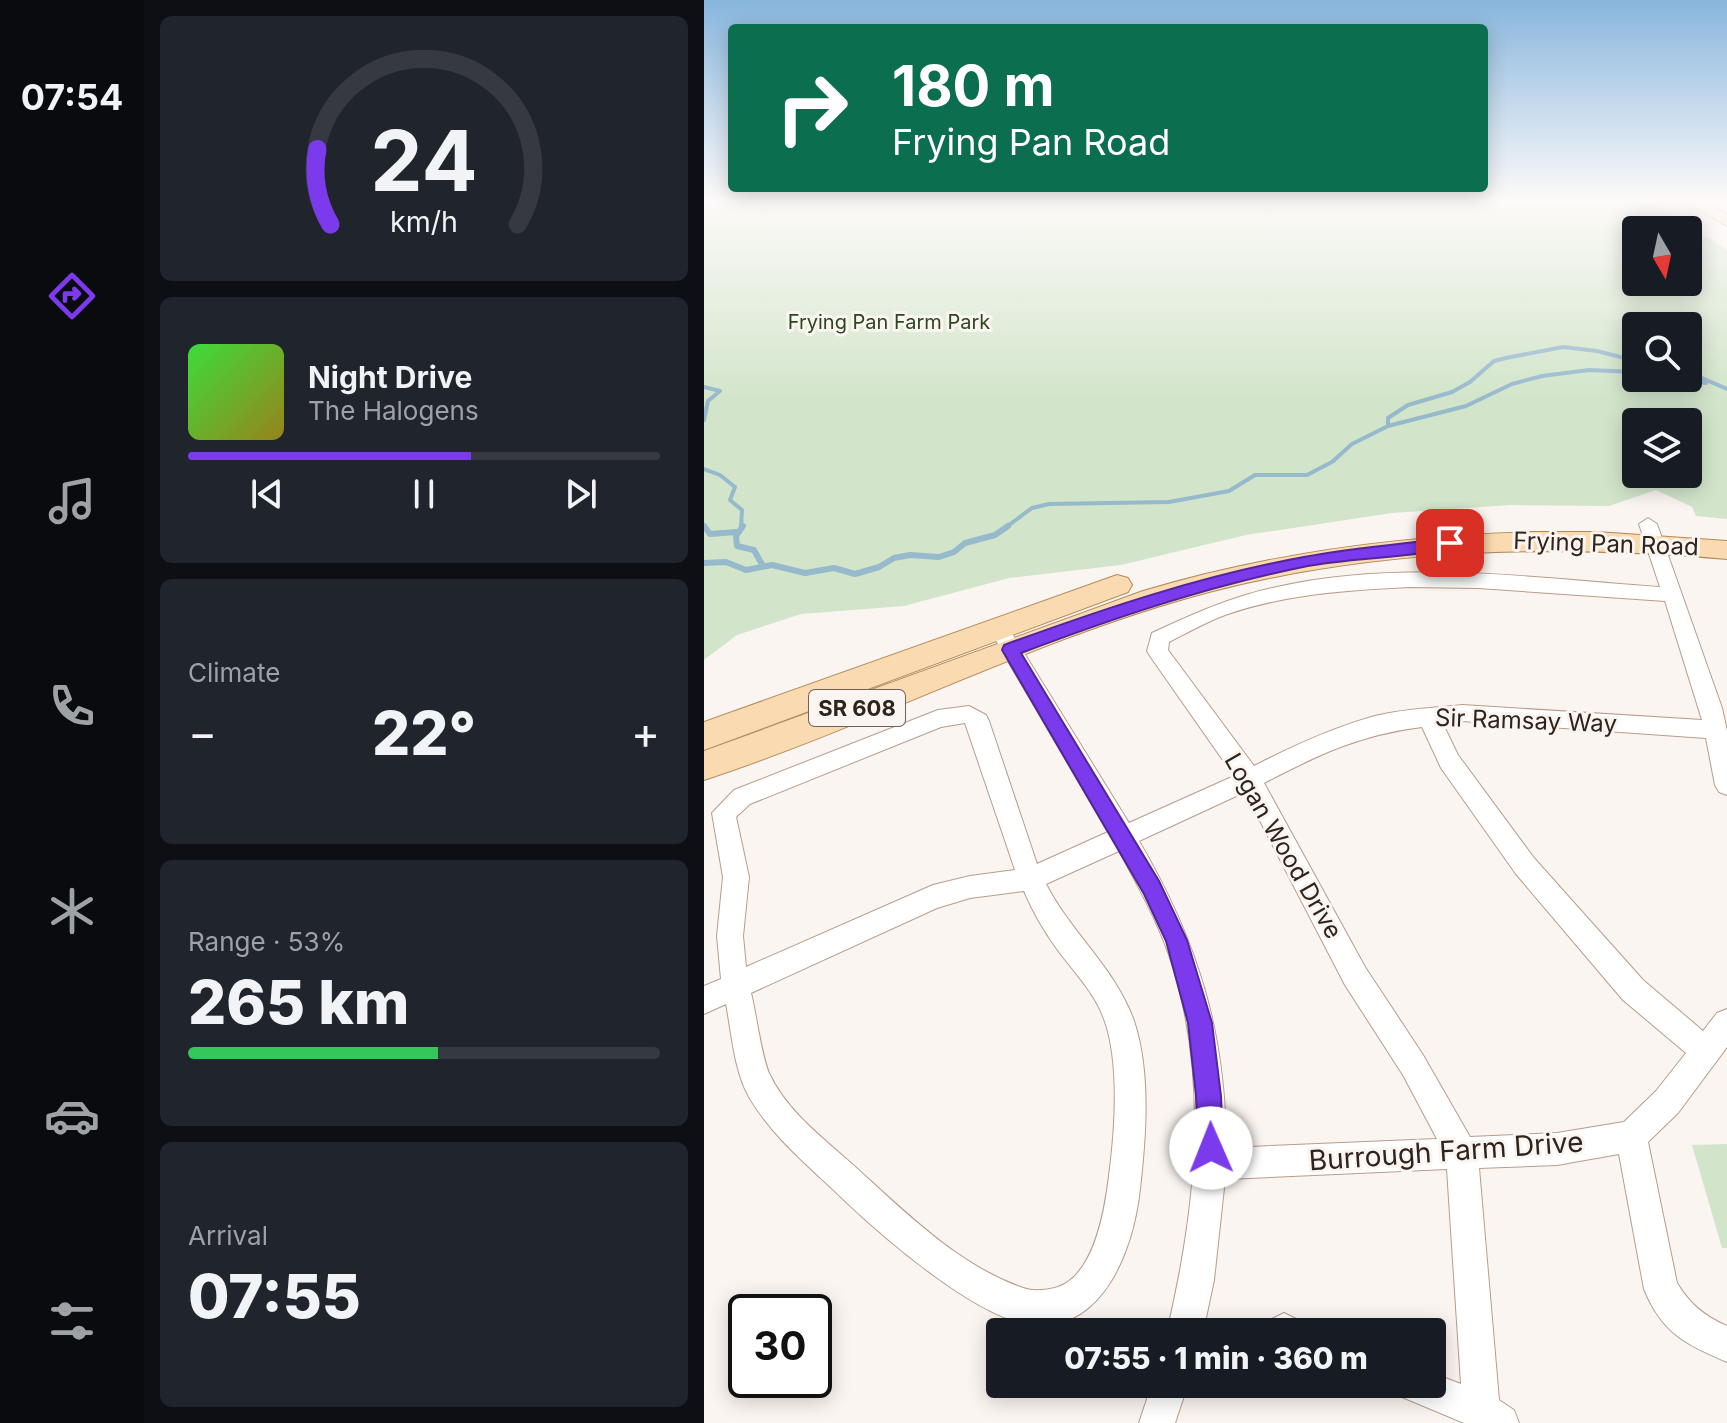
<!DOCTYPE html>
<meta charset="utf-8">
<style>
:root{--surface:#171b24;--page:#20242c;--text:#f1f3f6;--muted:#9ea1a6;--line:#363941;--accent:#7c3aed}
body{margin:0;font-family:Inter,sans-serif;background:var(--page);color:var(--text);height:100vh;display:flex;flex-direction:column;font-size:30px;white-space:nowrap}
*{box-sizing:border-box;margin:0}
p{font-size:26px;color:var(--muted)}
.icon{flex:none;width:44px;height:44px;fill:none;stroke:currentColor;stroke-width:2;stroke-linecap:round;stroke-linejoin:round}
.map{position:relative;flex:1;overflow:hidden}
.sheet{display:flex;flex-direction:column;gap:16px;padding:16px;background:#0d0f14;width:560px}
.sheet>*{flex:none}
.hud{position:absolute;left:24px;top:24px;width:760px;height:168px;border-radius:8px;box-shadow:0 4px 20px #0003;background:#0b6e4f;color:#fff;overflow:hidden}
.needle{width:52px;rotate:171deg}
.controls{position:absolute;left:918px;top:216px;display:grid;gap:16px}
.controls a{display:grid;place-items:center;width:80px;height:80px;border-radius:8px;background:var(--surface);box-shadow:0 4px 20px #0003;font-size:40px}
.speed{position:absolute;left:24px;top:1294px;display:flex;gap:16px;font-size:40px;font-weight:700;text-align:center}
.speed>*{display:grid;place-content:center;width:104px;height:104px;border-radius:50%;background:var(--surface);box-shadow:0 4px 20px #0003;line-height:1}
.speed .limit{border:4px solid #111;border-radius:12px;background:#fff;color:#111}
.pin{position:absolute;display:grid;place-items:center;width:68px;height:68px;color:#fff;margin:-34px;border-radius:16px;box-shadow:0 4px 12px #0006}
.me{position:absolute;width:88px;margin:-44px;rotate:359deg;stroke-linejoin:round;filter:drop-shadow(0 0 6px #0008)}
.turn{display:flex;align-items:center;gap:28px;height:168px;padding:0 32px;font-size:36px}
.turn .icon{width:104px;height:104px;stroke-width:2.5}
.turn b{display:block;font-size:56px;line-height:68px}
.big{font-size:60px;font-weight:800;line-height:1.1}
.sheet .widget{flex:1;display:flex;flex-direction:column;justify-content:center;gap:12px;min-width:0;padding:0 28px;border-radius:12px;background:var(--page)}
.sheet .dial{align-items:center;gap:0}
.dial svg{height:208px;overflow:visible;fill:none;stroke:var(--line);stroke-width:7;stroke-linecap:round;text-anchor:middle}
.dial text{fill:var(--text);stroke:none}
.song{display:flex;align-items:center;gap:24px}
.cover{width:96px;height:96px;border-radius:12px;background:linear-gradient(135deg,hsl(120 70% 55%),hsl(50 70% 35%))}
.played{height:8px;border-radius:4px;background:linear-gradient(90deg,var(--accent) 60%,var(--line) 60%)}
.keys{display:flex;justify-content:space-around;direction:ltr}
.heat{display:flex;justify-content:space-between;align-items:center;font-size:44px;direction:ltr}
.charge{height:12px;border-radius:6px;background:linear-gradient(90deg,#34c759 53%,var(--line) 0)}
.trip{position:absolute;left:282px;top:1318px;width:460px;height:80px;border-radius:8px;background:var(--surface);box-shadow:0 4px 20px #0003;font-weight:800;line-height:80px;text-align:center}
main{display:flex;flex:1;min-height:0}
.tab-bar{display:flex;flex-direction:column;width:144px;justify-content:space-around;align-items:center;background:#090b0e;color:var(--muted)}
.tab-bar .icon{width:56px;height:56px}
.tab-bar .selected{color:var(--accent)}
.tab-bar b{font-size:36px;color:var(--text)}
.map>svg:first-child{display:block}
.green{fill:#d2e5ca;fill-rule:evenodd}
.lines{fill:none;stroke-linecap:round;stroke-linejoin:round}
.stream-far1{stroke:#96b9cc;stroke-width:4}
.stream{stroke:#96b9cc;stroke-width:6}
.minor-casing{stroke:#b89c89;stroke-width:2}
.primary-casing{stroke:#b18a5a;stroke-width:2}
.minor{fill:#fff;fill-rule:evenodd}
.primary{fill:#fadab0;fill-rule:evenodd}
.route{fill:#7c3aed;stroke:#51269a;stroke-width:2}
.labels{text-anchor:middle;stroke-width:6;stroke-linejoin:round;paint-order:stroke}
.far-park-label{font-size:20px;fill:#2b481d;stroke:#fbf5f1}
.shield{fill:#fbf5f1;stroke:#6c635c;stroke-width:2}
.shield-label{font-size:22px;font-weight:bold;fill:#2f241c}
.street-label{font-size:24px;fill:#2f241c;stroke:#fbf5f1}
.near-street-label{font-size:28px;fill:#2f241c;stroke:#fbf5f1}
</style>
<main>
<nav class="tab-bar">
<b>07:54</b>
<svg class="icon selected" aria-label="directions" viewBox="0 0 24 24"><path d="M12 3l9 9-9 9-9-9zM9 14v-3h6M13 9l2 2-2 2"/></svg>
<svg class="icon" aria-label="music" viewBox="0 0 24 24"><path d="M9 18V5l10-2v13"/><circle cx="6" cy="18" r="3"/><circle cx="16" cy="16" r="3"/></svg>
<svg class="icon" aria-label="phone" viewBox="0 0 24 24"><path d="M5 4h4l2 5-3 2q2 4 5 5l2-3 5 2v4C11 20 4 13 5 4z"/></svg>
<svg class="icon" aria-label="climate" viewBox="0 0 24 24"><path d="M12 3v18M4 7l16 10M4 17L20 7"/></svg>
<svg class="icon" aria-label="car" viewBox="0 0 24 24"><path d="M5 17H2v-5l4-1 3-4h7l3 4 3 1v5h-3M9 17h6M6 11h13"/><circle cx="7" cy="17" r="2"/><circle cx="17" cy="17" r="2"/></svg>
<svg class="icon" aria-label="filters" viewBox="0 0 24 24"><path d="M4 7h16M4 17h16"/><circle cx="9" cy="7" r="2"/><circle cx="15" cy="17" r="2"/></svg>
</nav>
<section class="sheet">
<div class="widget dial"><svg viewBox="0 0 100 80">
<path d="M14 69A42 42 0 1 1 86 69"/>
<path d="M14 69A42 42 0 0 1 9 40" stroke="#7c3aed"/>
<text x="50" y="56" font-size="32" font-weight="700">24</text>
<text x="50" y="72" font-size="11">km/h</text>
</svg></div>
<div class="widget">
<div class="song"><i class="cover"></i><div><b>Night Drive</b><p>The Halogens</p></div></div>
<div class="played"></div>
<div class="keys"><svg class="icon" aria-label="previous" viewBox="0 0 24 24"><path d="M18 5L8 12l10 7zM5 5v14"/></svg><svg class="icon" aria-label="pause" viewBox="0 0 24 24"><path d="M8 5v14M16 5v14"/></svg><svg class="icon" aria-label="next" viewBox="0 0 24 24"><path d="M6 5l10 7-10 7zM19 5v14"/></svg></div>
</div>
<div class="widget"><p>Climate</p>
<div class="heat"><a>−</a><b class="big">22°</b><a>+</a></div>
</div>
<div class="widget"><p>Range · 53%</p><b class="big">265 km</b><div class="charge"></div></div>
<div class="widget"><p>Arrival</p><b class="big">07:55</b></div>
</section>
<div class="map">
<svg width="1023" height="1423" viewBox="0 0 1023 1423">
<rect width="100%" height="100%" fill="#fbf5f1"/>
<path class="green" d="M0,201h947l76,49v269l-31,-3 -4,-9 -36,-17 -47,16 -98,-1 -119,8 -146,22 -125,30 -112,13 -105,28 -103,8 -64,21 -33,25zM932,230h52v52h-52zM932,326h52v52h-52zM932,422h52v52h-52z
M1023,1144v104h-5l-30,-103z"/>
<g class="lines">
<path class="stream-far1" d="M984,372l39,17
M970,378l32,5
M0,387l16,4 -12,10 -4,19
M684,426l78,-20 46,-22 30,-8 47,-6 47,2
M0,469l16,6 15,12 -5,13 12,10 -1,18
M0,525l2,3
M301,528l27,-20 17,-4 120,-2 60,-11 26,-16h52l25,-13 20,-18 36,-18v-8l20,-13 44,-13 18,-10 24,-21 12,-3 57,-11 34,4 39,10"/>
<path class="stream" d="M0,526l6,8 26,-2
M39,526l-7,10 1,10 17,4 9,16
M0,563l22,-1 20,8 26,-5 33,8 29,-5 21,6 24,-7 15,-9 16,-3 29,2 15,-5 11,-9 30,-8 13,-9"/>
<g class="minor-casing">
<path id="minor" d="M944,518l9,6 65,184 5,23v64l-8,-3 -4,-7 -9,-47 -244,-17 -19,3 15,31 76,103 109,122 60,51 14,-18 10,-4v38l-49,66 -30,29 29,141c13,21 27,33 50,43v36c-42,-18 -65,-29 -83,-73l-25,-135 -62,11 -78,3 20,232 15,10 5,13h-55l-62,-26 -5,-13h35v-11l29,11 -14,-215 -222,10 -11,101 -11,52h-36c29,-123 44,-255 2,-377 -13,-37 -32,-71 -50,-104l-73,33c25,49 70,85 88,137 17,51 12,115 6,168 -6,57 -35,143 -108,136 -55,-6 -149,-88 -189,-126 -33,-32 -70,-61 -94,-102 -15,-27 -17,-62 -23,-93l-22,10v-28l17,-7 -4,-43 6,-59 -11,-64 22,-23 204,-80 31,-4 17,9 3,6 48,143 71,-32 -120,-205 3,-5h14l124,201 105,-47 -84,-120 -3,-5 5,-18c41,-19 81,-37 125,-46 125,-28 258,-9 383,0l-21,-63zM706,587l68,1 187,13 37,119 -240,-15c-29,3 -59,4 -87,11 -43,12 -82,30 -121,50l-86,-116 1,-8c18,-9 37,-20 56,-27 60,-21 122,-25 185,-28zM261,723l50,147 -45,6 -37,9 -187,82 -3,-31 6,-59 -13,-60 14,-13 191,-77zM718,727l19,41 75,106 107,126 63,53 -30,38 -32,31 -67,11 -87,4 -47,-82 -58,-88 -101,-184c56,-29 95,-48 158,-56zM541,792l100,193 58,90 34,64 -211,9c0,-116 -29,-208 -87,-307zM320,891c9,21 20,40 33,58 16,22 38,44 47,70 16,43 11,112 5,157 -4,33 -14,98 -51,111 -10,3 -24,5 -35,1 -66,-23 -120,-78 -171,-124 -29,-26 -65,-53 -82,-89 -8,-15 -14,-63 -19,-82l186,-85 33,-10z
M580,1313l14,7 6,12h-37l5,-13z
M448,1384h36l-13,39h-36z"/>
</g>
<g class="primary-casing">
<path id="primary" d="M978,201h21l24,13v12z
M828,532h65l130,9v18c-173,-15 -348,-11 -518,33 -173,46 -335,132 -505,188v-29l439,-160c127,-38 256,-55 389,-59z
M413,575l11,3 4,7 -4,7 -424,158v-28z"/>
</g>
<use href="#minor" class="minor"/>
<use href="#primary" class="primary"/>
</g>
<linearGradient id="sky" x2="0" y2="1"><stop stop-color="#87b6dd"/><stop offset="0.5" stop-color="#fdfaf9"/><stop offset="1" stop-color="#fdfaf9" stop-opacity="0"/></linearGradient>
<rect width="1023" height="400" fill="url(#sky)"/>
<path class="route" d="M746,538l6,2v7c-50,12 -103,10 -153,20 -98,20 -189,51 -282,86l138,228 28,59 25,83 9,73 2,52 -3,9 -9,4 -10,-4 -3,-9 -2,-52 -8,-73 -22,-82 -22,-47 -142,-244 2,-5c99,-36 196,-69 300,-88 48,-9 98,-13 146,-19z"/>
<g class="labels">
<g class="far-park-label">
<text x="185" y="329">Frying Pan Farm Park</text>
</g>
<rect class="shield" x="105" y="690" width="96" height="36" rx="6"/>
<g class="shield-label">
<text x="153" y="716">SR 608</text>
</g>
<g class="street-label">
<text transform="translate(902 544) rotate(2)" y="8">Frying Pan Road</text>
<text transform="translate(822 721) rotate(2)" y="8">Sir Ramsay Way</text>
<text transform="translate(579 846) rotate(60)" y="8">Logan Wood Drive</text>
</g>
<g class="near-street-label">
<text transform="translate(742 1151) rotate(-4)" y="10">Burrough Farm Drive</text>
</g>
</g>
</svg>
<div class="controls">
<a><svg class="needle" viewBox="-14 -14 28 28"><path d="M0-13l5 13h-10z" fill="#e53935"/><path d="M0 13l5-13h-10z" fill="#9ea1a6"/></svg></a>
<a><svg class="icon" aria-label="search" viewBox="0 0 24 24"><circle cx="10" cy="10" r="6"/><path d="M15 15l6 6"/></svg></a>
<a><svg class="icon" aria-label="layers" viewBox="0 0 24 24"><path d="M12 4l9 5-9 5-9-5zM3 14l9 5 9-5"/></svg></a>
</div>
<div class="speed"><div class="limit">30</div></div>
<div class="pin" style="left:746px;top:543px;background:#d93025"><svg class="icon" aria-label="arrive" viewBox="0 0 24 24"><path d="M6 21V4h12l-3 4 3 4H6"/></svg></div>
<svg class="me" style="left:507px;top:1148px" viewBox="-20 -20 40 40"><circle r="19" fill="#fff"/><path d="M0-13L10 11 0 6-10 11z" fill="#7c3aed"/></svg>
<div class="trip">07:55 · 1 min · 360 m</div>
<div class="hud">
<div class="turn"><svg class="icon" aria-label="right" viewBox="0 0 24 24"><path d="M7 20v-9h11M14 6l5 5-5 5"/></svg><div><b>180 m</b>Frying Pan Road</div></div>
</div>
</div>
</main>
